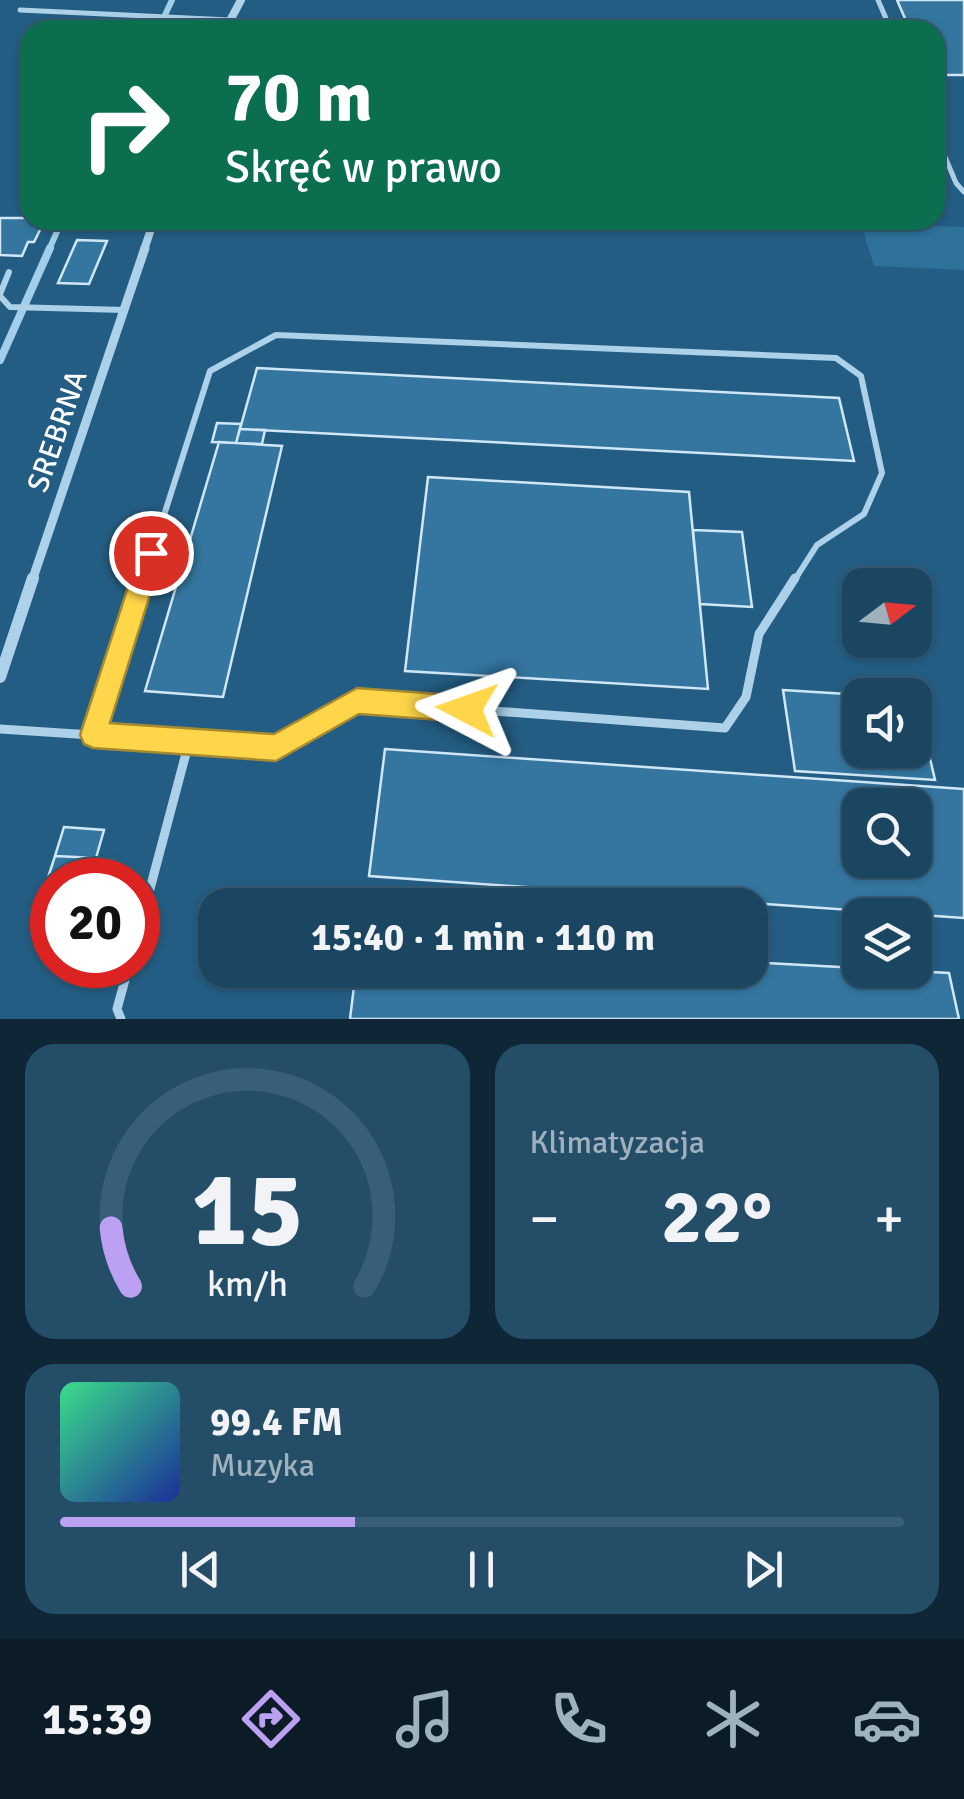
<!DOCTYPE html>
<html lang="pl">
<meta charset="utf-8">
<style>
:root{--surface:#1b4662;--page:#244d68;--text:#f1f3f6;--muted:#a0b1be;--line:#395e77;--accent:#bca0f2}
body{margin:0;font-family:Signika,sans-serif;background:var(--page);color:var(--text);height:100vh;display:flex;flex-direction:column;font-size:38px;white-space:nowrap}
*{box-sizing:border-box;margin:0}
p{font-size:32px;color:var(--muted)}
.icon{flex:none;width:55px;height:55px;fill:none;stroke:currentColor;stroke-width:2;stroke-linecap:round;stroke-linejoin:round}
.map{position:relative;height:1019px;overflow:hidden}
.drawer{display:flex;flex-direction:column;gap:25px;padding:25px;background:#0f2636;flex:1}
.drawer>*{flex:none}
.banner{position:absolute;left:20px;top:20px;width:925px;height:210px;border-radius:30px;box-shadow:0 2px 8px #0004,0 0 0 2px var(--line);background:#0b6e4f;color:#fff;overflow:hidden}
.needle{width:65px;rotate:74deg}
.controls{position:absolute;left:842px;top:568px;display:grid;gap:20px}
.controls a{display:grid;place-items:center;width:90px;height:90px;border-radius:20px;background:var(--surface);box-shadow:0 2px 8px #0004,0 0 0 2px var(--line);font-size:50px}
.speed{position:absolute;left:30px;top:858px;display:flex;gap:20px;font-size:50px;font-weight:700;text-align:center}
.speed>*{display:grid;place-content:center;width:130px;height:130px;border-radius:50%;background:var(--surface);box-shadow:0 2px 8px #0004,0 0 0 2px var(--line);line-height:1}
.speed .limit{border:15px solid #d22;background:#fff;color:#111}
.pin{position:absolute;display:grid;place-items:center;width:85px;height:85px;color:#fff;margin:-42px;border:5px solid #fff;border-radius:50%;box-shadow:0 2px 10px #0007}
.me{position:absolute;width:110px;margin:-55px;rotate:274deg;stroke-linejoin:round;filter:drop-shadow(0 0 8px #0008)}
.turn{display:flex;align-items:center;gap:35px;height:210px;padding:0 40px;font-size:45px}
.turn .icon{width:130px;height:130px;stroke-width:2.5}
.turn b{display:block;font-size:70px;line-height:85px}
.big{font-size:75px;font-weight:700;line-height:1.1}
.drawer .widget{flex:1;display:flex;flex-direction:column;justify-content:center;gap:15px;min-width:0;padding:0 35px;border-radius:30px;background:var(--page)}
.drawer .dial{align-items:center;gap:0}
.dial svg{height:260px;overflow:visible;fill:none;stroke:var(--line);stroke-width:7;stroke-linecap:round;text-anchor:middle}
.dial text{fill:var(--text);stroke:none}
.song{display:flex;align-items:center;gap:30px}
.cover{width:120px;height:120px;border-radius:15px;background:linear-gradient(135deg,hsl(150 70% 55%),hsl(230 70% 35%))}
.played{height:10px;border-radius:5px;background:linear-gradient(90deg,var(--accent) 35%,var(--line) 35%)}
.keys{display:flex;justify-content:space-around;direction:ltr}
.heat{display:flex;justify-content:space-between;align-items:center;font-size:55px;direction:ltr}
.drawer .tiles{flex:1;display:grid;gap:25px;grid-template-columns:1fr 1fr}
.widget:last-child{grid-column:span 2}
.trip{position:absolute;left:198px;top:888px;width:570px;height:100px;border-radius:30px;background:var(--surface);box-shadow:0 2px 8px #0004,0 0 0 2px var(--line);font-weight:700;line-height:100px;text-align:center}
.dock{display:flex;height:160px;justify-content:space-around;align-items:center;background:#0b1c27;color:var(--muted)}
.dock .icon{width:70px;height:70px}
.dock .on{color:var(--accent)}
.dock b{font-size:45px;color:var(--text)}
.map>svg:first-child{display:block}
.green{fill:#2e719b}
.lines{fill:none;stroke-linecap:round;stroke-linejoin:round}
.stream-far1{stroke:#a1cee8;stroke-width:6}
.stream{stroke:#a1cee8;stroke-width:8}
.building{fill:#3476a0;stroke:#d0e7f6;stroke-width:2.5;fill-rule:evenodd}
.lane-far2{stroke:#add1e8;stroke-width:5}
.lane-far1{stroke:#add1e8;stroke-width:6}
.lane{stroke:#add1e8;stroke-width:9}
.street-far2{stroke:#add1e8;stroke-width:8}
.street-far1{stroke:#add1e8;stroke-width:9}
.street{stroke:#add1e8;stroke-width:12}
.route{fill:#ffd54a;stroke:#a68a30;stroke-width:2.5}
.labels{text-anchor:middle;stroke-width:10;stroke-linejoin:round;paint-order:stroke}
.street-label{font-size:30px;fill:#fff;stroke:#245d83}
</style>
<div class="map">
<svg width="964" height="1019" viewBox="0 0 964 1019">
<rect width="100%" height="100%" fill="#245d83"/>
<path class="green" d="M861,224l103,3v43l-90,-4z"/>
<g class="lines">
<path class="stream-far1" d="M158,30l14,-30
M49,250l13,-30"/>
<path class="stream" d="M0,360l50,-112"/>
</g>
<path class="building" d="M897,0h67v75h-29v-45h-25z
M0,218h30l15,2 -11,22h-6l-6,14 -22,-1z
M77,240l30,1 -18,43 -31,-1z
M257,368l582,30 15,63 -614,-32z
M217,423l24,1 -5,19 -24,-1z
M240,429l25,1 -3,14 -26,-1z
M219,442l63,4 -59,251 -78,-6z
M428,477l261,15 19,197 -303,-18z
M693,530l49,2 10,75 -52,-3z
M783,690l79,5 -2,55h55l1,-52 19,82 -140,-9z
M385,749l579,40v129l-595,-42zM860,805h55v55h-55z
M64,827l40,3 -8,28 -41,-2z
M55,856l41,2 18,2 -6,20h-56v23l-12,-1z
M750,962l199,11 10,46h-609l6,-49h394z"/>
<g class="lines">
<path class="lane-far2" d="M878,0l13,30
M20,10l210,10
M935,133l21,50 8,9"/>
<path class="lane-far1" d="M0,294l9,-22
M0,296l10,11 115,3
M143,581l67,-210 66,-36 560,23 25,18 21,97 -18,41 -47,31 -23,36"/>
<path class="lane" d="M0,729l276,18 81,-46 368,27 21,-31 13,-63 36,-56
M93,735l50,-157
M138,934l51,-192
M121,1019l-4,-10 12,-44"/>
<path class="street-far2" d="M225,30l16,-30
M144,250l10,-30"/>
<path class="street-far1" d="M32,581l113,-333"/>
<path class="street" d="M0,677l33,-99"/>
</g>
<path class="route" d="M151,543l9,3 3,7 -53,170 164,11 83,-46 110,8 10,4 3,9 -3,9 -10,4 -108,-8 -83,47 -183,-13 -9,-4 -4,-9 59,-182 4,-7z"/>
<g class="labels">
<g class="street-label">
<text transform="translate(57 431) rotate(-71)" y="10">SREBRNA</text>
</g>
</g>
</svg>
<div class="controls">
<a><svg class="needle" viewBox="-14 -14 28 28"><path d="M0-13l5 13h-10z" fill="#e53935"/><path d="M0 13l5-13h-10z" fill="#a0b1be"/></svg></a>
<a><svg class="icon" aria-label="sound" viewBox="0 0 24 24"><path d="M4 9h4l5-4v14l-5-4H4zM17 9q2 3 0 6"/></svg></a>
<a><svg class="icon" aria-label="search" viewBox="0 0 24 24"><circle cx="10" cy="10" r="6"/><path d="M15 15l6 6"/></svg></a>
<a><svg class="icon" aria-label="layers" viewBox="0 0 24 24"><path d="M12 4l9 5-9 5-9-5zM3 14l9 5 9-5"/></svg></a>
</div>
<div class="speed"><div class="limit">20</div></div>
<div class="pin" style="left:151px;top:553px;background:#d93025"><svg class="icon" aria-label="arrive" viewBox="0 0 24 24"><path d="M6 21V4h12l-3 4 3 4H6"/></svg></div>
<svg class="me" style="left:467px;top:709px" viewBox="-20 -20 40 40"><path d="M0-17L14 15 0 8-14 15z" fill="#ffd54a" stroke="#fff" stroke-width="4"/></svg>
<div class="trip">15:40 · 1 min · 110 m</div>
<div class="banner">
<div class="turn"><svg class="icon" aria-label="right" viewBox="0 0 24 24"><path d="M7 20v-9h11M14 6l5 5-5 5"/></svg><div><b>70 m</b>Skręć w prawo</div></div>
</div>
</div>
<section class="drawer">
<div class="tiles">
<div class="widget dial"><svg viewBox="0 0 100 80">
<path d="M14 69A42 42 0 1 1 86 69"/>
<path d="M14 69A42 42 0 0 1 8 51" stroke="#bca0f2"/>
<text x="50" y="56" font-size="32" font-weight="700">15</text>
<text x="50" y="72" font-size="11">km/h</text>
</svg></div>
<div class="widget"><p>Klimatyzacja</p>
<div class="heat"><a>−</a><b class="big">22°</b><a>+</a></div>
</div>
<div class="widget">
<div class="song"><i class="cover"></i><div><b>99.4 FM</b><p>Muzyka</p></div></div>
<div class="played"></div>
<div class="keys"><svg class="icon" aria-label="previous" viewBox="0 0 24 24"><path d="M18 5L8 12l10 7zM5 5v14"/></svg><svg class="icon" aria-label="pause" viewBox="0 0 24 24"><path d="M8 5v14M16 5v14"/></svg><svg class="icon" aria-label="next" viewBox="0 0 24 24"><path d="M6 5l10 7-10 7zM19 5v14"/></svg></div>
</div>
</div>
</section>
<nav class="dock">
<b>15:39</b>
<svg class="icon on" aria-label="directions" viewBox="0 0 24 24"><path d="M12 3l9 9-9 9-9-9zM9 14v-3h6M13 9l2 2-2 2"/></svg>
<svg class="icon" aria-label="music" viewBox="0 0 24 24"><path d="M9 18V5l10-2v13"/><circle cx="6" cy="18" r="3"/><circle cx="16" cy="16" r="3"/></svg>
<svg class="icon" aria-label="phone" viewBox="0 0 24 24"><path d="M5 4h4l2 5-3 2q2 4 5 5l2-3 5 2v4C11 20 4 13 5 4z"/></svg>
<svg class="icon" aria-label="climate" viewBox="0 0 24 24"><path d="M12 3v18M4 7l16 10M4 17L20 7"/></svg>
<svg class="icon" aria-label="car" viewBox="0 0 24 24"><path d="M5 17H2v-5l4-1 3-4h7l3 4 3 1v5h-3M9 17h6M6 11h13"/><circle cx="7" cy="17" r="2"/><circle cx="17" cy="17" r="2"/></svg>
</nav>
